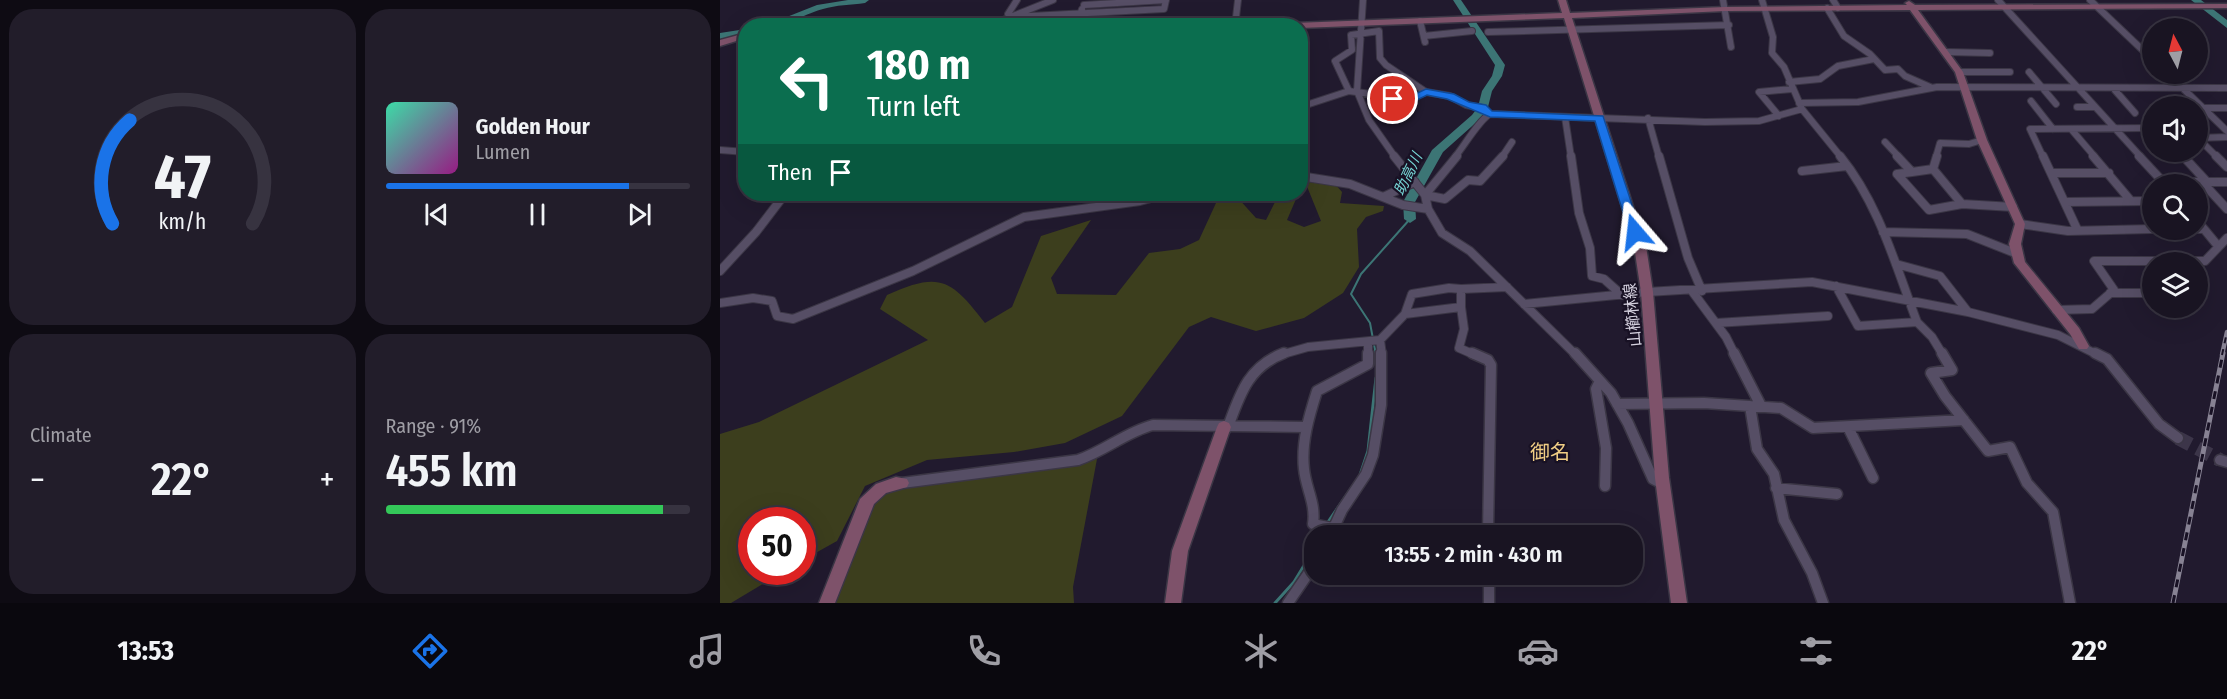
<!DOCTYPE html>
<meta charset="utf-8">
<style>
:root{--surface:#191422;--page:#221d2a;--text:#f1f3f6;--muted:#9f9ea5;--line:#373340;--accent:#1a73e8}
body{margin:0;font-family:"Fira Sans Condensed","Noto Sans JP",sans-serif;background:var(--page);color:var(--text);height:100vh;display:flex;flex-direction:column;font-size:22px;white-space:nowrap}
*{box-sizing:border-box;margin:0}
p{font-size:20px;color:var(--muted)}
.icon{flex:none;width:33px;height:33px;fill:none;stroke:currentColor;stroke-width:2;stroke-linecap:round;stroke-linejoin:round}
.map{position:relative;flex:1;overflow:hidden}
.drawer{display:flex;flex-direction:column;gap:9px;padding:9px;background:#0e0b13;width:720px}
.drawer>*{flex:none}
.hud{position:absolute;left:18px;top:18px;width:570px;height:183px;border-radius:24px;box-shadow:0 6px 24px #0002,0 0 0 2px var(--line);background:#0b6e4f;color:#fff;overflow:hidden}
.needle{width:39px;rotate:353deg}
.buttons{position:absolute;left:1422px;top:18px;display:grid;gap:12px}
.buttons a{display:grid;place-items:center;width:66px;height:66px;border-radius:50%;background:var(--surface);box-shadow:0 6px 24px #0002,0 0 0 2px var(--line);font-size:30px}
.speed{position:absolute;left:18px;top:507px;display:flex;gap:12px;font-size:30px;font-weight:700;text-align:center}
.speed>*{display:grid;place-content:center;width:78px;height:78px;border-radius:50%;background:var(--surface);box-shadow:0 6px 24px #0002,0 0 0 2px var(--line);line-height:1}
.speed .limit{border:9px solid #d22;background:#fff;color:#111}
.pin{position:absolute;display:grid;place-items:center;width:51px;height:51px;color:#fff;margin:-26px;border:3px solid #fff;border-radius:50%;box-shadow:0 2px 6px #0007}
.me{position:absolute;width:66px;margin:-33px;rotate:343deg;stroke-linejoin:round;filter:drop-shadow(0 0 4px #0008)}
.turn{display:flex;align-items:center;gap:21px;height:126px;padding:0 30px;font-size:27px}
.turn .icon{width:78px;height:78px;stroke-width:2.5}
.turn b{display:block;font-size:42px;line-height:51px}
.then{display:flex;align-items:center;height:57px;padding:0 30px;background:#0003;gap:12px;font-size:22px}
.big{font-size:45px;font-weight:600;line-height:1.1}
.drawer .card{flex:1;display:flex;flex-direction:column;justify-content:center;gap:9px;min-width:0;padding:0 21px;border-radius:24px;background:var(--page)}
.drawer .dial{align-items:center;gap:0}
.dial svg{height:156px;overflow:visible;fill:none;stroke:var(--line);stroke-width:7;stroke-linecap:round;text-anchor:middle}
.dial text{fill:var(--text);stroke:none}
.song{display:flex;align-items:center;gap:18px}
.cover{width:72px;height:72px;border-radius:9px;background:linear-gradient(135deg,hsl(160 70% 55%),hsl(310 70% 35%))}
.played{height:6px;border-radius:3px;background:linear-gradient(90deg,var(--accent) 80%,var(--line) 80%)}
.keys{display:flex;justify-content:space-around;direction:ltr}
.heat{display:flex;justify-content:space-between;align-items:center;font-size:33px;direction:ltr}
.charge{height:9px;border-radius:4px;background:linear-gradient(90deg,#34c759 91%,var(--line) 0)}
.drawer .tiles{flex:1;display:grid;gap:9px;grid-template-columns:repeat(2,1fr)}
.trip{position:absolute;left:584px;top:525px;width:339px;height:60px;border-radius:24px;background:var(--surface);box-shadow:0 6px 24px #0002,0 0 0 2px var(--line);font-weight:600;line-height:60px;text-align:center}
.dock{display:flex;height:96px;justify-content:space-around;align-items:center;background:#0a080e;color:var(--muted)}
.dock .icon{width:42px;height:42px}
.dock .active{color:var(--accent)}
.dock b{font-size:27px;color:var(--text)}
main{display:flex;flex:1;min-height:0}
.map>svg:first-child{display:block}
.green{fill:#3c3e1d}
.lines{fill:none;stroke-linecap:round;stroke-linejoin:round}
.stream-far1{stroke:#3c7575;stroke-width:2}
.stream{stroke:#3c7575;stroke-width:3}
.river{fill:#3c7575;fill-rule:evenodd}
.secondary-tunnel{stroke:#3c3549;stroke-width:14;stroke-dasharray:14 8;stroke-linecap:butt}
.street-far2-casing{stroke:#3b3645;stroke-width:8}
.street-far1-casing{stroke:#3b3645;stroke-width:10}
.street-casing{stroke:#3b3645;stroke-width:13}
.secondary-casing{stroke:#3b3645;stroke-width:3}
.street-far2{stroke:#564e65;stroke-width:6}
.street-far1{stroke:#564e65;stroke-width:8}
.street{stroke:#564e65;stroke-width:10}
.secondary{fill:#7e526a;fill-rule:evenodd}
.rail-far1-casing{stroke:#878293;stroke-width:4.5}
.rail-casing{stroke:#878293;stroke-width:5}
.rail-far1{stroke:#181124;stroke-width:2;stroke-dasharray:6;stroke-linecap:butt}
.rail{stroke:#181124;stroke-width:3;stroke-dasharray:8;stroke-linecap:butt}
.route{fill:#1a73e8;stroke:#114b97;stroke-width:1.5}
.labels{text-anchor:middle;stroke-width:4.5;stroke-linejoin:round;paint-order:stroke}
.far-water-label{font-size:15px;font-style:italic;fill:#76d5d5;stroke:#181124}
.street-label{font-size:16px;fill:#d5d1df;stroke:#181124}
.quarter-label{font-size:20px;fill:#f1ce85;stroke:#181124}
</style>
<main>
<section class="drawer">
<div class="tiles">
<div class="card dial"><svg viewBox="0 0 100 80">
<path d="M14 69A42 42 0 1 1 86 69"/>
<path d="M14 69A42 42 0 0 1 23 16" stroke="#1a73e8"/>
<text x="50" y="56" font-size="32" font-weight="700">47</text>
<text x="50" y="72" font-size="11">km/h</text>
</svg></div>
<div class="card">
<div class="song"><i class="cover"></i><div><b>Golden Hour</b><p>Lumen</p></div></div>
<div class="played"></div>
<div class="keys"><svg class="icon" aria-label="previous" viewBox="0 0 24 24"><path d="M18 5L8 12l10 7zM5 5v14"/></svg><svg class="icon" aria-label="pause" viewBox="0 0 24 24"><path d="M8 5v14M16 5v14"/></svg><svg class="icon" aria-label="next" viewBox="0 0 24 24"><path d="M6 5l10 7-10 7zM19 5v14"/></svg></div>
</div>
<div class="card"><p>Climate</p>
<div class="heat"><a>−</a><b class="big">22°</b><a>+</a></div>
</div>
<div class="card"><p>Range · 91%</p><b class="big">455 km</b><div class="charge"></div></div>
</div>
</section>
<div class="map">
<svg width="1507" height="603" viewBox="0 0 1507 603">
<rect width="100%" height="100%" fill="#211a2e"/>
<path class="green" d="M584,179l30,4 8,9 -2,11 44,3 -1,5 -17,6 -9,12 2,38 -16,26 -39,25 -48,13 -45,-14 -22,10 -67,89 -57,27 -51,9 -87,8 -62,26 -28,55 -34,19 -1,-40h-50v52h31l-52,31h-11v-169l39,-12 169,-82 -48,-31 7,-14c53,-24 64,-16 98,28l27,-16 29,-71 50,-16 -40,58 6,16 59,1 33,-42 31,-4 19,-9 17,-37 21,-6 19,21 10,2 11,-22 19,1 -9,21 17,7 17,-6z
M377,459l-24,128 1,16h-242l35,-94 21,-19z"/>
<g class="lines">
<path class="stream-far1" d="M656,355l-6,-32 -19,-29 10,-20 49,-55"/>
<path class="stream" d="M655,353l1,4
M640,475l8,-24 8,-73
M608,522l24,-35
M555,603l19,-21 20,-33"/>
<path class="river" d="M128,0h21l-4,3c-14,2 -29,2 -42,6 -25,7 -31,17 -59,17l53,-21z
M733,0h8l44,65 -3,11 -10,15 -4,16 -8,12 -37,33 -28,50 1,17 -6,4 -6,-4 -1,-17 29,-52 40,-35 6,-8 4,-16 10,-15 3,-11z
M1471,0h10l26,20v8z
M26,29v6l-26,4v-6z"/>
<path class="secondary-tunnel" d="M1458,438l42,22"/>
<g class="street-far2-casing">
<path id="street-far2" d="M643,0l-6,91 12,29 26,37
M1003,0l8,47
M1042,0l11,37 -1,16 12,14 18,42 39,48
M1113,0l5,8
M1278,0l143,157
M1370,0l62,59
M364,5l82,-5
M1107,8l17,28 26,18 15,16 13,-1 7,7 25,11
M290,17l154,-8 2,-9
M290,17l-2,-3 9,-14
M700,21l5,21
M268,26l65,-26
M356,26l6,-17
M515,26l3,-26
M768,32l241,-7
M704,36l48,-5
M1226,52l44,1
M1239,72h51
M1309,72l27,32
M1448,74l59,57
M1069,82l31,-3 18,-13 36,-7
M1393,88l22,25
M629,91l-14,-30 17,-11 -1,-15 28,-4 1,27 6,7 40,27 24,4 16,9 16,3 8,6
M1311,101l22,28
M1079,103l59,-1 79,-15 290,1
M580,107l49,-16 58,8 19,-7
M1357,107h17
M1481,108h25
M1059,116l-20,-24 33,-3
M845,117l6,40
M928,118l11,39
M1351,129l24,28
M1478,138l19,19
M1478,138l29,-1
M1165,142l14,15
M0,150l26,2
M1459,152l5,5
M735,157c9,-11 25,-38 35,-43l215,8 54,-1 43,-12
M782,157l10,-15
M1216,157l4,-14 29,1 13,-4
M1323,157l-13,-28 122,-1"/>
</g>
<g class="street-far1-casing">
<path id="street-far1" d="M674,156l31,39 3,14 14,24 28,18 106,104
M737,156l-32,39 20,4 23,-19 12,1 23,-25
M851,156l8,57 11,35 2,28 12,3 18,16
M939,156l29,102 14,33
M1120,156c39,48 55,108 77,166l15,15 11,18
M1177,156l15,16 -15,2 32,36 33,-6 -29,-35 4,-13
M1323,156l34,73
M1373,156l38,45
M1419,156l26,28
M1463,156l24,26
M1496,156l11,11
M1082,171l45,-5
M1192,172l21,-3
M1332,173h57
M580,176l50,8 53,21 25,4
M1443,182h64
M1482,182l25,27
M405,194l22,4
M663,197l32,-15
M1345,202l87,-1
M1242,204l51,3
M1478,222l6,7h-6
M1300,224l48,7 84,-2
M1484,229l14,17
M1163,232l84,2 48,19
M1176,264l44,12 28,36
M0,271l36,-39 29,-38
M1116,286l22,40 59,-4
M972,291l34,46 9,18
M1390,293h42
M0,303l33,-5 19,3 5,15 16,3 120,-48 111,-54 116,-16 26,-7
M804,304l123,-12 165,-10 156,30 90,23 40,20
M741,307l3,22 -5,19 16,7
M1336,310l36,-1 22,-19 -20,-29h111l22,-23
M685,314l7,-20 37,-6 12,1
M996,323l112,-7
M660,340l2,15
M648,342v13
M560,355l28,-8 72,-7 25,-26 56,-7v-18l46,-2"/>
</g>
<g class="street-casing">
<path id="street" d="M648,353v11l-51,27c-8,25 -16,52 -13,78 2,20 12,34 9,55l29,6 146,2v4
M752,353l16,7 3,5 -3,167
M855,353l36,40 17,30 25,56 10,5
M1014,353l27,53
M1222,353l10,17 -21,3 14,23 43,55 22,-4 17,36 26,29 17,91
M1375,353l12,6 52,65 19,14
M880,381l-4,8 10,59 -1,38
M897,404l87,-1 77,5 32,20 151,-8
M1030,406l7,43 17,25 10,46 28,53 11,30
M508,427c12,-33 20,-60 56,-74
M1128,427l25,51
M1500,460l7,2
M182,483l176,-23c27,-9 48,-28 75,-35l152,2
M1056,488l61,6
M610,536l12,-26 24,-36 7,-19 8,-50v-52
M769,574v29
M568,603l26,-38"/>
</g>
<g class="secondary-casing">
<path id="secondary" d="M838,0h8l4,13 155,-6 182,-2 -2,-2 4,-2 6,4 312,-1v4l-309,2 45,62 24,68 38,84 -4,20 4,18 54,66 10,18 -2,3h-8l-9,-15 -56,-71 -5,-19 6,-20 -38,-84 -22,-68 -45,-62 -185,1 -153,7 74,228 7,46 16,186 18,125h-16l-16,-125 -14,-186 -7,-46 -70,-228 -264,10v-2h-10l4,-3 268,-10z
M106,18l52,5 4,3h-30l-26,-4 -22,4h-25z
M26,33v5l-26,8v-6z
M504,421l5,2 2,4 -43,124 -7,52h-16l7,-52 45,-124 2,-4z
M176,477l11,2 2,4 -2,4 -21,6 -12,11 -39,99h-16l41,-104 16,-15z"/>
</g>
<use href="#street-far2" class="street-far2"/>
<use href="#street-far1" class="street-far1"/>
<use href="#street" class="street"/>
<use href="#secondary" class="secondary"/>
<g class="rail-far1-casing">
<path id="rail-far1" d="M1502,355l5,-23"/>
</g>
<g class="rail-casing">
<path id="rail" d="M1453,603l50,-250"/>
</g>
<use href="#rail-far1" class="rail-far1"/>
<use href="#rail" class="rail"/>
</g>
<path class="route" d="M706,89l28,5 15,8 17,3 6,6 111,5 38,116 -2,3h-8l-2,-3 -34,-111 -105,-4 -43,-18 -20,-4 -14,7h-20l-6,-3 6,-3h18z"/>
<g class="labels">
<g class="far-water-label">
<text transform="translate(688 174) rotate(-64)" y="5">助高川</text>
</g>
<g class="street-label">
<text transform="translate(912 315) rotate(-95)" y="6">山櫛林線</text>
</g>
<g class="quarter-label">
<text x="830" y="459">御名</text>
</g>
</g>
</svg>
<div class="buttons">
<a><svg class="needle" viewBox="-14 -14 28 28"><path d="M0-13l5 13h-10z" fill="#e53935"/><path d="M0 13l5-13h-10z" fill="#9f9ea5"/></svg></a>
<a><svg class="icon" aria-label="sound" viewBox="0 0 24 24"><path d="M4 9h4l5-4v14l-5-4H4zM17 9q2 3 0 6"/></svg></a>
<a><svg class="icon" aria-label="search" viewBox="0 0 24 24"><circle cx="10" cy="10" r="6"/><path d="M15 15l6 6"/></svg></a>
<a><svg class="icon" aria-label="layers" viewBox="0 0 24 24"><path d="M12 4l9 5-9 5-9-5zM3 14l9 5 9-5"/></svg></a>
</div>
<div class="speed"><div class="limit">50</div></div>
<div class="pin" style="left:673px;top:99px;background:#d93025"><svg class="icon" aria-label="arrive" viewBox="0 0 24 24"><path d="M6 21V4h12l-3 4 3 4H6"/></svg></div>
<svg class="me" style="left:915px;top:232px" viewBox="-20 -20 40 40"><path d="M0-17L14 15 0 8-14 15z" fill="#1a73e8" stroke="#fff" stroke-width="4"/></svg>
<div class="trip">13:55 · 2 min · 430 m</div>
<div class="hud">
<div class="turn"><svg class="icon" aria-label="left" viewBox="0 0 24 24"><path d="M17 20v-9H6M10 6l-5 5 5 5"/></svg><div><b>180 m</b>Turn left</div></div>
<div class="then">Then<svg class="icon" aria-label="arrive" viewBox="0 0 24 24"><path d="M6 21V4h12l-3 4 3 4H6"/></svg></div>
</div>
</div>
</main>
<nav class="dock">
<b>13:53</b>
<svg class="icon active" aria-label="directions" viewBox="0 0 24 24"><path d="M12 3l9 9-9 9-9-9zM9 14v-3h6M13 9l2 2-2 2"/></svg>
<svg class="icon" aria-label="music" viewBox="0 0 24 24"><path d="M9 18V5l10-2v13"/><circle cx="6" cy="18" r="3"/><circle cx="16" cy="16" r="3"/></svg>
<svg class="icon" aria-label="phone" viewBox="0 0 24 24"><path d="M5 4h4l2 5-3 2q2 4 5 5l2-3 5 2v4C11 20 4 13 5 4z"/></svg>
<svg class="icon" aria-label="climate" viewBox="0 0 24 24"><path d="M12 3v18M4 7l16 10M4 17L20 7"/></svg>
<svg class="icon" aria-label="car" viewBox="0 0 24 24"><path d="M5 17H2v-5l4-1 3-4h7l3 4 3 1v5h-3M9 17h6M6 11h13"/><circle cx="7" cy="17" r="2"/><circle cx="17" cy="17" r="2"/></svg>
<svg class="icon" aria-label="filters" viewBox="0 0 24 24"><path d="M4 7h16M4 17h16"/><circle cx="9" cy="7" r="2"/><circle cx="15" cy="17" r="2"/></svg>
<b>22°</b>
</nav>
